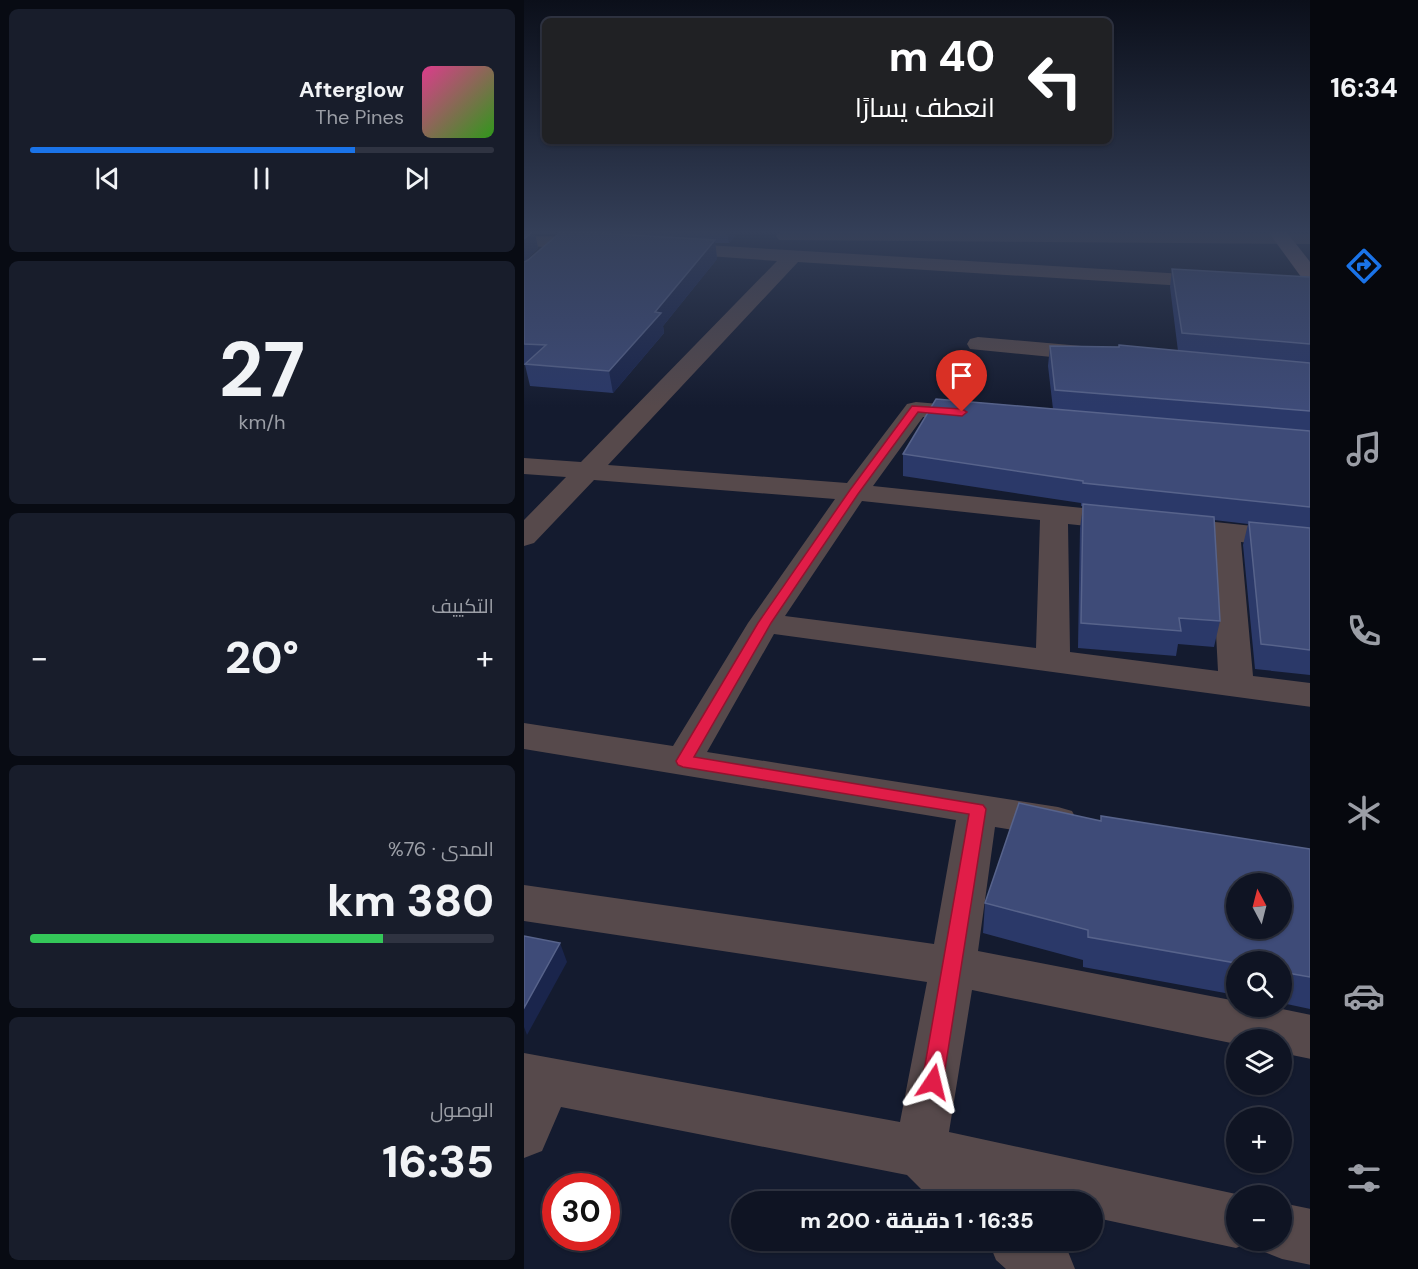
<!DOCTYPE html>
<html lang="ar">
<meta charset="utf-8">
<style>
:root{--surface:#0f1423;--page:#181d2b;--text:#f1f3f6;--muted:#9b9ea6;--line:#2f3341;--accent:#1a73e8}
body{margin:0;font-family:"DM Sans",Cairo,sans-serif;background:var(--page);color:var(--text);direction:rtl;height:100vh;display:flex;flex-direction:column;font-size:22px;white-space:nowrap}
*{box-sizing:border-box;margin:0}
p{font-size:20px;color:var(--muted)}
.icon{flex:none;width:33px;height:33px;fill:none;stroke:currentColor;stroke-width:2;stroke-linecap:round;stroke-linejoin:round}
.map{position:relative;flex:1;overflow:hidden;direction:ltr}
.sheet{display:flex;flex-direction:column;gap:9px;padding:9px;background:#080b13;width:524px}
.sheet>*{flex:none}
.guide{position:absolute;left:18px;top:18px;width:570px;height:126px;border-radius:9px;box-shadow:0 2px 4px #0004,0 0 0 2px var(--line);direction:rtl;background:#202124;color:#fff;overflow:hidden}
.needle{width:39px;rotate:353deg}
.controls{position:absolute;left:702px;top:873px;display:grid;gap:12px}
.controls a{display:grid;place-items:center;width:66px;height:66px;border-radius:50%;background:var(--surface);box-shadow:0 2px 4px #0004,0 0 0 2px var(--line);font-size:30px}
.speed{position:absolute;left:18px;top:1173px;display:flex;gap:12px;font-size:30px;font-weight:700;text-align:center}
.speed>*{display:grid;place-content:center;width:78px;height:78px;border-radius:50%;background:var(--surface);box-shadow:0 2px 4px #0004,0 0 0 2px var(--line);line-height:1}
.speed .limit{border:9px solid #d22;background:#fff;color:#111}
.pin{position:absolute;display:grid;place-items:center;width:51px;height:51px;color:#fff;margin:-62px -26px;border-radius:50% 50% 50% 0;rotate:-45deg;box-shadow:0 0 6px #0007}
.pin .icon{rotate:45deg}
.me{position:absolute;width:66px;margin:-33px;rotate:10deg;stroke-linejoin:round;filter:drop-shadow(0 0 4px #0008)}
.turn{display:flex;align-items:center;gap:21px;height:126px;padding:0 18px;font-size:27px}
.turn .icon{width:78px;height:78px;stroke-width:2.5}
.turn b{display:block;font-size:42px;line-height:51px}
.big{font-size:45px;font-weight:800;line-height:1.1}
.sheet .widget{flex:1;display:flex;flex-direction:column;justify-content:center;gap:9px;min-width:0;padding:0 21px;border-radius:9px;background:var(--page)}
.sheet .dial{align-items:center;gap:0}
.dial b{font-size:78px;line-height:1}
.song{display:flex;align-items:center;gap:18px}
.cover{width:72px;height:72px;border-radius:9px;background:linear-gradient(135deg,hsl(330 70% 55%),hsl(110 70% 35%))}
.played{height:6px;border-radius:3px;background:linear-gradient(90deg,var(--accent) 70%,var(--line) 70%)}
.keys{display:flex;justify-content:space-around;direction:ltr}
.heat{display:flex;justify-content:space-between;align-items:center;font-size:33px;direction:ltr}
.charge{height:9px;border-radius:4px;background:linear-gradient(90deg,#34c759 76%,var(--line) 0)}
.trip{position:absolute;left:207px;top:1191px;width:372px;height:60px;border-radius:30px;background:var(--surface);box-shadow:0 2px 4px #0004,0 0 0 2px var(--line);font-weight:800;line-height:60px;text-align:center;direction:rtl}
main{display:flex;flex:1;min-height:0}
.tabs{display:flex;flex-direction:column;width:108px;justify-content:space-around;align-items:center;background:#06080e;color:var(--muted)}
.tabs .icon{width:42px;height:42px}
.tabs .active{color:var(--accent)}
.tabs b{font-size:27px;color:var(--text)}
.map>svg:first-child{display:block}
.lines{fill:none;stroke-linecap:round;stroke-linejoin:round}
.street{fill:#56494b;fill-rule:evenodd}
.secondary{fill:#766165;fill-rule:evenodd}
.wall{fill:#2b3969}
.shaded-wall{fill:#1a254c}
.building{fill:#3e4b78;stroke:#57638b;stroke-width:1.5;fill-rule:evenodd}
.route{fill:#e11d48;stroke:#92132f;stroke-width:1.5}
</style>
<main>
<nav class="tabs">
<b>16:34</b>
<svg class="icon active" aria-label="directions" viewBox="0 0 24 24"><path d="M12 3l9 9-9 9-9-9zM9 14v-3h6M13 9l2 2-2 2"/></svg>
<svg class="icon" aria-label="music" viewBox="0 0 24 24"><path d="M9 18V5l10-2v13"/><circle cx="6" cy="18" r="3"/><circle cx="16" cy="16" r="3"/></svg>
<svg class="icon" aria-label="phone" viewBox="0 0 24 24"><path d="M5 4h4l2 5-3 2q2 4 5 5l2-3 5 2v4C11 20 4 13 5 4z"/></svg>
<svg class="icon" aria-label="climate" viewBox="0 0 24 24"><path d="M12 3v18M4 7l16 10M4 17L20 7"/></svg>
<svg class="icon" aria-label="car" viewBox="0 0 24 24"><path d="M5 17H2v-5l4-1 3-4h7l3 4 3 1v5h-3M9 17h6M6 11h13"/><circle cx="7" cy="17" r="2"/><circle cx="17" cy="17" r="2"/></svg>
<svg class="icon" aria-label="filters" viewBox="0 0 24 24"><path d="M4 7h16M4 17h16"/><circle cx="9" cy="7" r="2"/><circle cx="15" cy="17" r="2"/></svg>
</nav>
<div class="map">
<svg width="787" height="1269" viewBox="0 0 787 1269">
<rect width="100%" height="100%" fill="#141b2f"/>
<g class="lines">
<path class="street" d="M261,231l526,3v10l-532,-4 -3,-4 3,-4z
M0,236l70,1 6,2 3,4 -3,4 -6,2 -70,-3z
M149,243l544,33 7,2 3,4 -3,4 -7,2 -419,-26 -190,203 239,18 60,-79 9,-2 58,5 9,2 3,5 -3,5 -9,2 -51,-4 -50,69 438,46v18l-70,-8 12,134 58,7v24l-537,-73 -67,118 351,55 14,4 6,11 -6,11 -14,4 -63,-10 -17,124 258,50v5h31l44,9v44l-29,-6v-13h-46v4l-264,-54 -23,142 287,62 5,2h-5v44h19l-19,8 -144,-31v-15h-67l-27,-6 3,6h-67l-27,-27 -346,-68 -19,44 -18,7v-105l376,69 27,-140 -403,-61v-36l410,59 22,-124 -432,-71v-26l149,23 75,-123 87,-124 -241,-19 -60,63 -10,3v-26l42,-43 -42,-3v-16l57,4 196,-201 -111,-8 -2,-4 2,-4zM338,501l178,19 -4,128 -251,-32zM544,524l143,15 7,132 -148,-19z
M454,337l115,10 8,2 3,5 -3,5 -8,2 -123,-12 -3,-5 3,-5z
M758,1203l29,6v56l-29,-6 -20,-8 -4,-11h24z
M464,1240h70l9,9 8,20h-69l-10,-9z"/>
<path class="secondary" d="M743,230h18l26,33v20l-7,-2z"/>
</g>
<path class="wall" d="M0,230h33l-3,4h-19l3,14 -14,14 4,-2 47,-28 -1,-2h232l-67,1 -10,12h-14l2,16 -54,67 1,7 -51,60 -83,-7 -5,-21h-1z
M648,269l138,8v398l-55,-6 -12,-124 5,-21 -34,-4 6,101 -6,26 -36,-3 -2,12 -98,-8 2,-120 3,-22h-2v-3l-178,-27v-22l150,-45 -5,-43 2,-20 128,5 -8,-64z
M577,821l209,28v160l-28,-6v-41h-46v33l-153,-28v-7l-100,-27 2,-30z"/>
<path class="shaded-wall" d="M10,230l4,18 -14,14v-23z
M203,230h12l-10,13z
M191,240l2,19 -54,67 1,7 -51,60 -4,-22 46,-59z
M36,943l7,19 -40,73 -3,-8v-19z"/>
<path class="building" d="M0,230h10l-10,9z
M38,231l153,9 -60,72 6,1 -52,58 -84,-7 21,-19 -22,-1v-82l4,-2z
M648,269l138,8v67l-128,-11z
M595,345l191,18v48l-255,-21 -5,-44 69,1z
M412,399l374,32v76l-227,-24v-2l-180,-27z
M559,504l131,13 6,104 -41,-3 2,13 -100,-8z
M725,522l61,6v122l-49,-6z
M495,803l82,18v-5l209,33v128l-28,-5v-10h-46v1l-148,-26v-7l-103,-27zM712,884h46v44h-46z
M0,936l36,7 -36,65z"/>
<linearGradient id="sky" x2="0" y2="1"><stop stop-color="#0b0f1a"/><stop offset="0.57" stop-color="#343f58"/><stop offset="1" stop-color="#343f58" stop-opacity="0"/></linearGradient>
<rect width="787" height="407" fill="url(#sky)"/>
<path class="route" d="M388,406l50,3 5,3 -5,4 -44,-4 -60,82 -87,129 -77,134 289,48 3,4 -43,273 -3,7 -7,3 -8,-3 -3,-7 47,-268 -286,-47 -5,-2 -2,-4 82,-138 92,-133z"/>
</svg>
<div class="controls">
<a><svg class="needle" viewBox="-14 -14 28 28"><path d="M0-13l5 13h-10z" fill="#e53935"/><path d="M0 13l5-13h-10z" fill="#9b9ea6"/></svg></a>
<a><svg class="icon" aria-label="search" viewBox="0 0 24 24"><circle cx="10" cy="10" r="6"/><path d="M15 15l6 6"/></svg></a>
<a><svg class="icon" aria-label="layers" viewBox="0 0 24 24"><path d="M12 4l9 5-9 5-9-5zM3 14l9 5 9-5"/></svg></a>
<a>+</a>
<a>−</a>
</div>
<div class="speed"><div class="limit">30</div></div>
<div class="pin" style="left:438px;top:412px;background:#d93025"><svg class="icon" aria-label="arrive" viewBox="0 0 24 24"><path d="M6 21V4h12l-3 4 3 4H6"/></svg></div>
<svg class="me" style="left:409px;top:1082px" viewBox="-20 -20 40 40"><path d="M0-17L14 15 0 8-14 15z" fill="#e11d48" stroke="#fff" stroke-width="4"/></svg>
<div class="trip">16:35 · 1 دقيقة · 200 m</div>
<div class="guide">
<div class="turn"><svg class="icon" aria-label="left" viewBox="0 0 24 24"><path d="M17 20v-9H6M10 6l-5 5 5 5"/></svg><div><b>40 m</b>انعطف يسارًا</div></div>
</div>
</div>
<section class="sheet">
<div class="widget">
<div class="song"><i class="cover"></i><div><b>Afterglow</b><p>The Pines</p></div></div>
<div class="played"></div>
<div class="keys"><svg class="icon" aria-label="previous" viewBox="0 0 24 24"><path d="M18 5L8 12l10 7zM5 5v14"/></svg><svg class="icon" aria-label="pause" viewBox="0 0 24 24"><path d="M8 5v14M16 5v14"/></svg><svg class="icon" aria-label="next" viewBox="0 0 24 24"><path d="M6 5l10 7-10 7zM19 5v14"/></svg></div>
</div>
<div class="widget dial"><b>27</b><p>km/h</p></div>
<div class="widget"><p>التكييف</p>
<div class="heat"><a>−</a><b class="big">20°</b><a>+</a></div>
</div>
<div class="widget"><p>المدى · 76%</p><b class="big">380 km</b><div class="charge"></div></div>
<div class="widget"><p>الوصول</p><b class="big">16:35</b></div>
</section>
</main>
